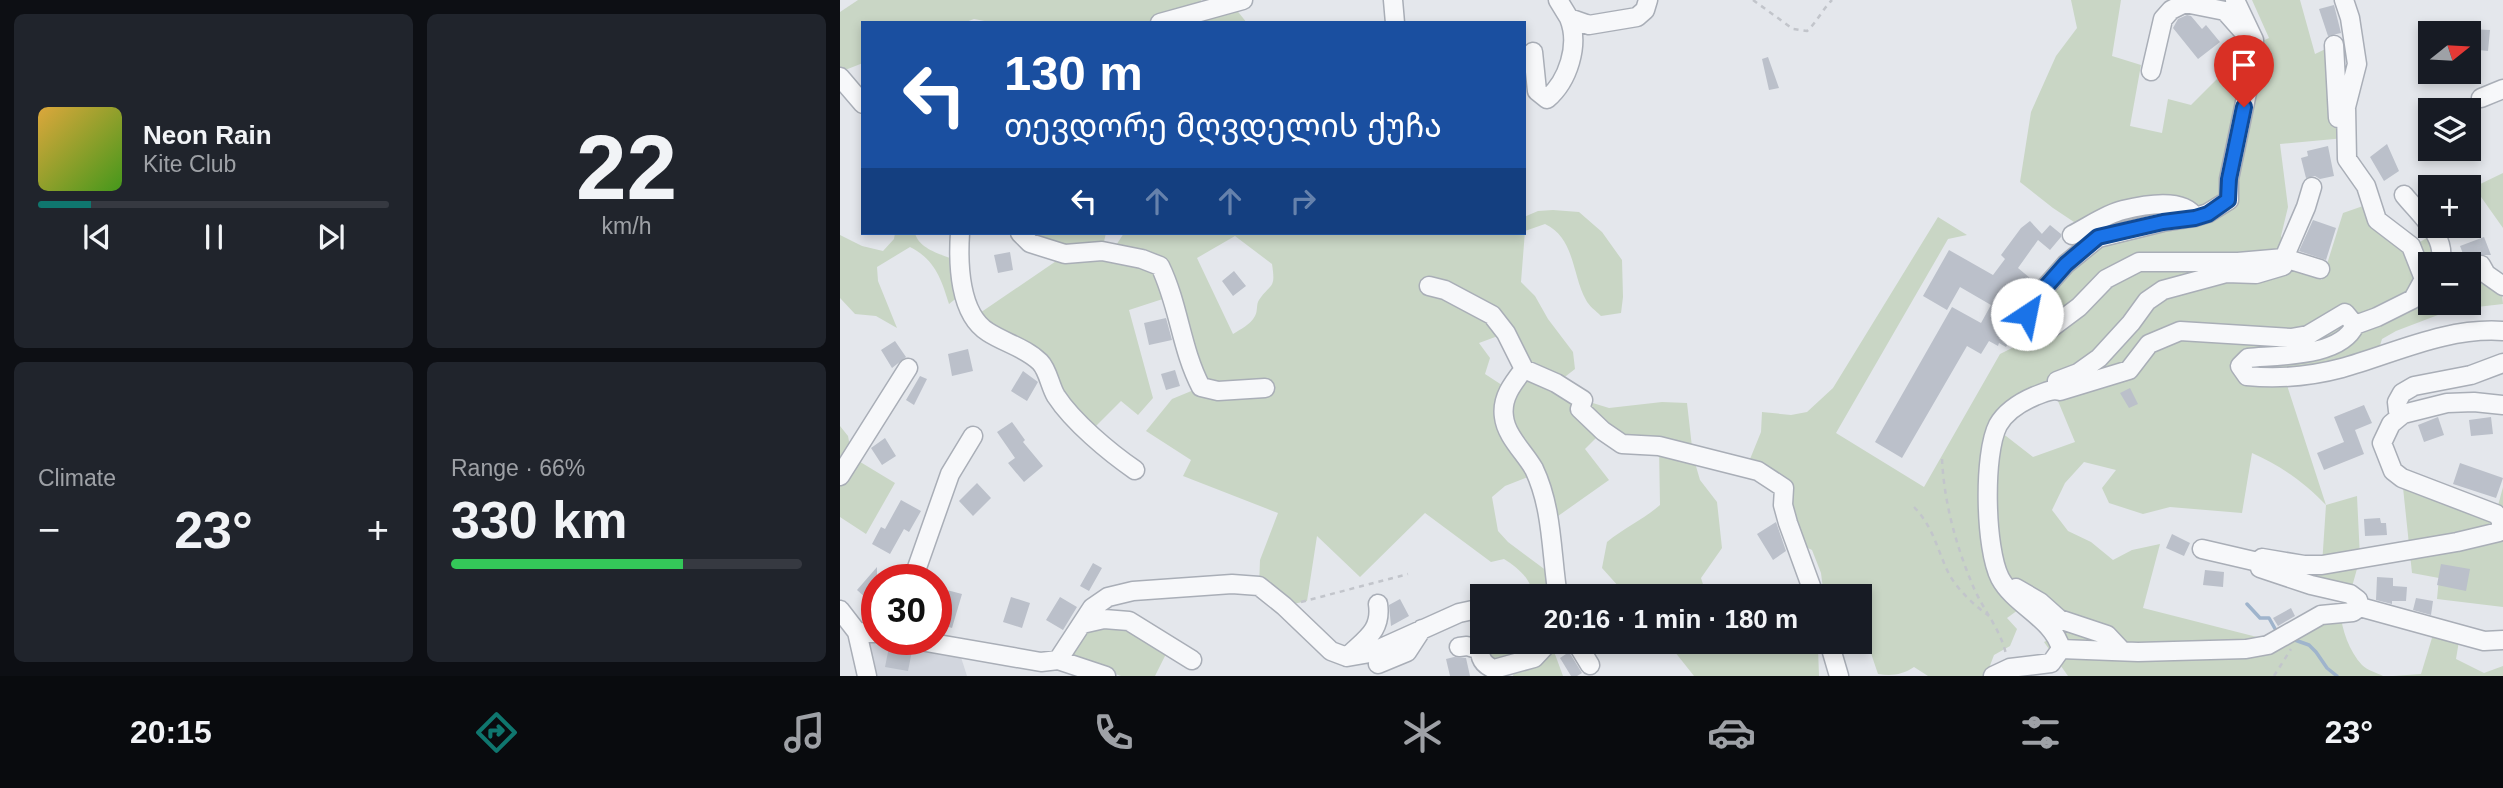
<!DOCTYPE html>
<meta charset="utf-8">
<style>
:root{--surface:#171b24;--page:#20242c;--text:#f1f3f6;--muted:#9ea1a6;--line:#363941;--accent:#0f766e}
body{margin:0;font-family:Helvetica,"Noto Sans Georgian",sans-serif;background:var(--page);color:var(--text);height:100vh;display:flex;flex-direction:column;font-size:26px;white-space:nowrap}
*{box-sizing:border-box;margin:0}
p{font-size:23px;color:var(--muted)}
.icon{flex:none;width:38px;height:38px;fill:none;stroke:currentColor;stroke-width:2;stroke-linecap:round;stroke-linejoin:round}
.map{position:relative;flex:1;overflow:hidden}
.details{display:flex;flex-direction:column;gap:14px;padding:14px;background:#0d0f14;width:840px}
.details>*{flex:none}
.banner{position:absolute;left:21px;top:21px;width:665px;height:214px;border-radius:0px;box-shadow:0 4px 10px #0003;background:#1a4fa0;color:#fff;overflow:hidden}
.needle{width:46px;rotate:72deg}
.buttons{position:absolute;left:1578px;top:21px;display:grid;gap:14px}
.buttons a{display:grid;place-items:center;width:63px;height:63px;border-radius:0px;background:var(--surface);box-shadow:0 4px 10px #0003;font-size:35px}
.speed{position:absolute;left:21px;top:564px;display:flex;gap:14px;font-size:35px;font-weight:700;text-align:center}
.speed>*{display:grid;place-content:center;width:91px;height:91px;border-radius:50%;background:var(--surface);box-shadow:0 4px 10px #0003;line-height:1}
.speed .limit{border:10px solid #d22;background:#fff;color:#111}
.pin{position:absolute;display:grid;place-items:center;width:60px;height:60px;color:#fff;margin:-72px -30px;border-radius:50% 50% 50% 0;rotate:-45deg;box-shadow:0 0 7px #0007}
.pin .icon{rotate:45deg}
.me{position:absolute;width:77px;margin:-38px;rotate:34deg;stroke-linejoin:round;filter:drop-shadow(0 0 5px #0008)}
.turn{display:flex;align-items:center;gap:24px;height:147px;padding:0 28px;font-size:32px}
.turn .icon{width:91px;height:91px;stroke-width:2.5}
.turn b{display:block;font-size:49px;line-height:60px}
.lanes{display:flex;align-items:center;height:66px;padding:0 28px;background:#0003;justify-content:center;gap:35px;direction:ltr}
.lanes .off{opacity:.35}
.big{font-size:52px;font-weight:600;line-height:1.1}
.details .widget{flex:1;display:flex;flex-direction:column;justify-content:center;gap:10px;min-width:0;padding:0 24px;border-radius:10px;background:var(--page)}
.details .dial{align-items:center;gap:0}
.dial b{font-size:91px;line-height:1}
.song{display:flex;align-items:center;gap:21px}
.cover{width:84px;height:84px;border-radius:10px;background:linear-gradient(135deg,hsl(40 70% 55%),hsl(100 70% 35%))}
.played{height:7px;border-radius:4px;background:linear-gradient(90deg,var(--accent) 15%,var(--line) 15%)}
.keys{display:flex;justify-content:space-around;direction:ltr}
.heat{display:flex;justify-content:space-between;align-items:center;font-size:38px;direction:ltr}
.charge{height:10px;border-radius:5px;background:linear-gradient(90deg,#34c759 66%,var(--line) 0)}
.details .tiles{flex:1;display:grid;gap:14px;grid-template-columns:repeat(2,1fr)}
.trip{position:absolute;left:630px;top:584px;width:402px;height:70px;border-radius:0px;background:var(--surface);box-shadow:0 4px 10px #0003;font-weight:600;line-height:70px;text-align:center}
.tab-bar{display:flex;height:112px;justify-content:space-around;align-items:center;background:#090b0e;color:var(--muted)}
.tab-bar .icon{width:49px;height:49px}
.tab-bar .selected{color:var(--accent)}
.tab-bar b{font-size:32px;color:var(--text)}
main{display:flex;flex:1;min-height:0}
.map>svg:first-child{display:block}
.built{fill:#d2d6de}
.green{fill:#c9d6c5;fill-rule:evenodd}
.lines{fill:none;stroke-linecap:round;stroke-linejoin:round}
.stream{stroke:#9fb4cc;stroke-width:3.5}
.building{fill:#bbc0ca}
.minor-casing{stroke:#a9aeb7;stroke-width:21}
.path{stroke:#c2c5cb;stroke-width:2.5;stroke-dasharray:5 5;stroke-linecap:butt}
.minor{stroke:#f7f8fa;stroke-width:18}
.route-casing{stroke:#114b97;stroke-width:18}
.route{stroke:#1a73e8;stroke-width:12}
</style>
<main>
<section class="details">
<div class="tiles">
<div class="widget">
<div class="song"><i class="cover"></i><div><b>Neon Rain</b><p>Kite Club</p></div></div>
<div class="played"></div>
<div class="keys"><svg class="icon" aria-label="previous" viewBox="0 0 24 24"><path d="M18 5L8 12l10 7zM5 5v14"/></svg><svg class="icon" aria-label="pause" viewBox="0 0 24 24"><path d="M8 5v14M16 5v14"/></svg><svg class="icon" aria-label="next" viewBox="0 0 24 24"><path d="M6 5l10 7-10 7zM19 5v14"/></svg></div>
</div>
<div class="widget dial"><b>22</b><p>km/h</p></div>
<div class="widget"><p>Climate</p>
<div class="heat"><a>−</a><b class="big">23°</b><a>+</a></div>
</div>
<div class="widget"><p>Range · 66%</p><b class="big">330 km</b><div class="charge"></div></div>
</div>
</section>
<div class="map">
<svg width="1663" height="676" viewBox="0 0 1663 676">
<rect width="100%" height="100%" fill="#e4e7ec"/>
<path class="built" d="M23,637l96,14 8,25h-97z"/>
<path class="green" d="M18,0h343v11l30,-8 16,20h-252l-21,-4 -11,4h-100v40l-23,9v-60z
M1231,0h50l-9,56 29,9 -11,61 32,7 6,-34 23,6 58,-58 20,-9 -17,-38h48l15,54 19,-9 11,93 -65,6 8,63 -7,29 10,27 31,17 21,-67 20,-7 6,20 36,25 30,-18 12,31h-16v39h38v-28l32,10 2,19 -52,6 -55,21 -14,8 -6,19 -92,18 42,129 31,-9 3,62 -10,36 -62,-18 34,-11 4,-60c-22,-23 -45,-39 -74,-52l-10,60 -72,-6 -27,7 -34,-11 -7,-15 14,-18 -32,-8 -19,21 -13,27 16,21 23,11 22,18 19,-10 28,-6 -17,64 114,29v10l83,-36c2,19 9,40 22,54 5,5 15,8 21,11h-315l-24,-34 8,-4 -34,-28 -11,8 10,11 -7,17 -16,9 -8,21h-58l-14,-9c-12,8 -22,9 -36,7l-18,-53v-24h-36l-3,-24 -9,-23 -18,-9 -10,-53 -38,-19 15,-37 1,-20 29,3 16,-3 26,-24 105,-171 29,18 -19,4 -112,194 88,54 76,-133 48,-24 -21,-15 71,-77 -45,-30 -33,-26 11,-70 25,-56 21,-28zM1213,389l22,53 -42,15 -36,-28z
M1663,173v55l-29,-41z
M713,210l26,2 23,20 20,28 1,37 -2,16 -20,3c-5,-5 -12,-10 -15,-16 -14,-25 -11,-62 -41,-76l-20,7 -4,51 14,14 13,23 25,33 2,17 -18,14 26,17 26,8 53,-6 25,1 6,53 7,24 17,22 5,46 -21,30 6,19h-79l-26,-29 5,-26c17,-14 37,-23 53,-37l-1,-58 -56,-16 -18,18 24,31 -58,41 -18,-51 -5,7 -23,9 -13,11 6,34 10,11 47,35 5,20h-27c-1,-18 -15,-29 -29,-38l-13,3 -66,-49 -65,64 -43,-41 -10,65 -23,5 -25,-20 1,-26 18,-47 -95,-37 8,-16 -45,-29 26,-32 29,-12 -29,-91 -43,14 24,88 -15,17 -17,-14 -31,31 -49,-69 -67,-46 91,-62 -45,-22h86l-4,17 9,3 13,-20h400v-16l14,-6zM395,236l37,28c4,26 -1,18 -13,36 -3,4 -1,11 -4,16 -5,9 -14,13 -22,18l-36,-76zM666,333l18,36 -16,20 -23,-15 5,-16 -11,-15z
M55,233h20c4,17 29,22 43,28l5,32 -14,11c-8,-26 -14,-44 -39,-57l-33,20 1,14 19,47 -21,-12 -21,-2 -15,-16v-63l22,11 21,5 11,-12z
M0,426l8,10 4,21 43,26 -29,51 -26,-17z
M1562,478l94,35 7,-26v120l-66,-8 2,-21 -27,-5z
M264,619l66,27 -15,30h-34l-46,-16 -5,-16z
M1595,628l25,7 -4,24 28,14 19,-7v10h-110l28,-2z
M649,642h64l-1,4 11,30h-50l4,-14h-29z
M827,642h78l20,8 19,-2 4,-6h25l5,6 1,28h-125z"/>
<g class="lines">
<path class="stream" d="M1407,604l13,14h9l9,16
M1452,639l17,6 7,7 11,16 10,8"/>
</g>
<path class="building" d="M1494,5l7,28 -13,3 -9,-27z
M1347,15l4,1 11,13 4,-4 14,17 -22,17 -25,-31 5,-9z
M1629,29l21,1 -2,21 -19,-2z
M928,57l11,31 -10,2 -7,-31z
M1547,144l12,27 -15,10 -14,-24z
M1488,146l6,30 -14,3 -5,-3 -9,2 -5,-20 7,-2 -1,-5z
M1473,220l23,8 -10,32 -27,-9z
M1190,221l12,13 -2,2 10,-11 11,9v3l-11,13 -12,-10 -20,28 12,10 -10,13 6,4 -17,32 6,4 -9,16 -7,-4 -1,3 -9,-5 -8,13 -14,-8 -65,112 -27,-16 77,-135 29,16 10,-18 -31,-18 -13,23 -24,-14 26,-46 44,25 12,-16 -4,-4 20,-27z
M1644,237l7,18h-15l-9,9 -7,-18z
M170,252l3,18 -15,3 -4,-18z
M394,271l12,15 -13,10 -11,-15z
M326,318l6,22 -23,5 -5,-22z
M55,341l11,16 -14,11 -11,-18z
M128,349l5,22 -21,5 -4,-22z
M335,370l5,16 -14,4 -5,-16z
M183,371l15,11 -11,19 -16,-10z
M80,376l7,3 -13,26 -8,-5z
M1290,388l8,16 -9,4 -9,-15z
M1524,405l8,18 -17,7 9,24 -40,16 -7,-17 27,-11 -10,-25z
M1598,417l6,18 -20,7 -6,-17z
M1651,417l2,17 -22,2 -2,-16z
M172,422l13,18 -2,2 20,24 -19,16 -16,-19 7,-5 -18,-26z
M45,438l11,18 -14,9 -11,-17z
M1620,463l43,15 -7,20 -43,-14z
M137,483l14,15 -18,18 -14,-15z
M61,500l20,11 -12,21 -5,-3 -14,25 -18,-10 9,-17 4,2z
M1540,518l1,5h5l1,12 -22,1 -1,-17z
M936,522l10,29 -13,9 -16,-26z
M1332,534l18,9 -6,13 -18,-8z
M253,563l9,5 -13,23 -9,-5z
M1601,564l29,5 -4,22 -29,-6z
M37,567v41l-20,-18z
M1365,570l19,2 -1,15 -20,-2z
M1537,577l16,1v8l14,1 -1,14h-14v3l-16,-4z
M103,589l19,5 -10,34 -16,-5v-11z
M171,597l19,6 -8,25 -19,-6z
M220,597l17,10 -14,23 -17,-10z
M1576,598l17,3 -2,14 -18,-5z
M560,599l9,17 -18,10 -2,-21z
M1451,608l4,8 -17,10 -5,-8z
M49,647l23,4 -4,20 -23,-4z
M729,652l13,21 -5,3h-6l-11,-18z
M614,657l12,1 4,18h-20l-4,-17z"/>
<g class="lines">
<g class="minor-casing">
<path id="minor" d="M553,0l2,23
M718,0l11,18 20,7 48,-8 8,-7 3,-10
M1504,0l6,18 7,46 -11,43 1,52 19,27 11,34 34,26 13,33 -11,20 -36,18 -22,8
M320,23l83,-23
M1494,45l4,73
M693,52l4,39 10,8c21,-18 33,-54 22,-81
M1311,71l12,-52 8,-9 14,-7 40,8 23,26
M0,77l23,27
M1641,98l22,-9
M1472,187l-6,20 -22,51 36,11
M1564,195c16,20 44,42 36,69
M120,233c-2,30 -1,81 28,99 17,11 38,16 52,30 8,8 10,24 16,34 17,26 53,56 79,74
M180,233l10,10 35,11 37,-3 40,8 18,7c19,39 21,83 41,121l17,4 47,-3
M1232,235c16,-8 34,-21 51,-25 20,-5 60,-13 72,7
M1641,265l5,9 17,12
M589,286l16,4 47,25 14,18 18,36 32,14 27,17 -3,9 23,22 19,13 37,2 99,25 26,17 -1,17 5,18 27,74
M1663,363l-32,12 -57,11 -12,7 -5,9 1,9 5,3 44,-11 27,-1 29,3
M684,369c-11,14 -23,29 -20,48 2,19 21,36 30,52 19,40 17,85 24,128
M1217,381l21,-8 21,-15 32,-35 16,-22 16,-11 63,-17 30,1 27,-8 1,-8 -46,4h-99l-33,17 -27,28 -28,21 -17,1 -5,-6v-14l14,-19 23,-26 32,-26 65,-16 32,-5 13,-4 21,-13v-21l25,-120v-19l-19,-40
M0,476l68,-108
M1362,549l56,13
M73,579l37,-105 23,-38
M1176,588l24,14 19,17 48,16 15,16
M1520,607l124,34 19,-1
M0,610l17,22 10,44
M242,624l22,-5 25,2 63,39
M17,632l20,1
M69,639l132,23 17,-2 48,16
M645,642c-9,11 -4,22 9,27l40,-11 15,-16
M736,642l14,23
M989,642l10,34
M619,647l8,-1 13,4
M1221,649c-8,-31 -46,-43 -61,-71 -15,-29 -17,-124 -2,-153 8,-14 23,-23 37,-29 9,-3 16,-8 25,-5l69,-21 20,-26 31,-13 111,7 17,-3 37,-22 10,12c-14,32 -76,30 -107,33l-8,8 7,10c31,3 65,0 95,-8 53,-15 105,-41 161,-37
M1221,649l77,3 108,-3 22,-4 53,-30 32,-3 7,-5 -2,-7 -8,-6 -39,-9 -51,-17 -2,-6 4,-4 42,7h18l135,-23 42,-10 3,-11 -6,-7 -94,-36 -9,-7 -11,-28 9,-19 12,-10
M507,657c18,-18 35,-26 31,-53
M218,660l34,-52 16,-11 25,-6 99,-7 27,2 25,20 47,45 16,6 23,-4 89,-40 23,-5
M538,664l29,-12 15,-23
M1153,676l17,-8 41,-5 10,-14"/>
</g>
<path class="path" d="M913,0l40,29 14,2c10,-9 15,-21 25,-31
M684,217h2
M1102,459c2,43 14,87 31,127 10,24 27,42 33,68
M1074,507c21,22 23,44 36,69 10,16 24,29 39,40
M461,602l107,-28
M1434,676l17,-27"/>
<use href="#minor" class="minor"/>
</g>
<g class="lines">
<g class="route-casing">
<path id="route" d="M1187,314l16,-24 23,-26 32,-27 65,-15 32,-4 13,-4 20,-14 1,-21 15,-72"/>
</g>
<use href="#route" class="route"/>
</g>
</svg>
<div class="buttons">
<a><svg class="needle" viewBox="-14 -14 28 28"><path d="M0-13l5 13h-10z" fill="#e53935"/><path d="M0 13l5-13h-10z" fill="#9ea1a6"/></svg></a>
<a><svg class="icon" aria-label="layers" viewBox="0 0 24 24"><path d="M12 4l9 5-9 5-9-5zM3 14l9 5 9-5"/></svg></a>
<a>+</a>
<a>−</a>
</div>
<div class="speed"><div class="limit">30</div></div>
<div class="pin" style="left:1404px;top:107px;background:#d93025"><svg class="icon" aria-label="arrive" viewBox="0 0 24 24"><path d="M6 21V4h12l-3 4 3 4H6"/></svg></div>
<svg class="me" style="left:1187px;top:314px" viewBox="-20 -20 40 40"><circle r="19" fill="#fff"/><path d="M0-13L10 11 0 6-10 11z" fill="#1a73e8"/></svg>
<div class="trip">20:16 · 1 min · 180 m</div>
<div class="banner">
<div class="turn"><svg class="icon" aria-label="left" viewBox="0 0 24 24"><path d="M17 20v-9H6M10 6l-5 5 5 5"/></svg><div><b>130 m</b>თევდორე მღვდელის ქუჩა</div></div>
<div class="lanes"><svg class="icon" aria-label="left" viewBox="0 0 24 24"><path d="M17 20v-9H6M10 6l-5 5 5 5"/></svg><svg class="icon off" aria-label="ahead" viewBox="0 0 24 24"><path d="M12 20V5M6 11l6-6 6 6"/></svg><svg class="icon off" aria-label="ahead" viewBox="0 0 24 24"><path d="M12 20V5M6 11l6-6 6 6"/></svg><svg class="icon off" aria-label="right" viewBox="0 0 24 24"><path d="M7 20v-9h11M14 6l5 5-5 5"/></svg></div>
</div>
</div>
</main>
<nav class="tab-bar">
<b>20:15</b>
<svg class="icon selected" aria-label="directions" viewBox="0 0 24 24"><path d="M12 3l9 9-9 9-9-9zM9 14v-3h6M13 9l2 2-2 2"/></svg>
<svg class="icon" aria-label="music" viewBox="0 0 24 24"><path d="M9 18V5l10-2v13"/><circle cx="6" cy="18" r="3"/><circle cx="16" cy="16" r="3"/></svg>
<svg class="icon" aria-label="phone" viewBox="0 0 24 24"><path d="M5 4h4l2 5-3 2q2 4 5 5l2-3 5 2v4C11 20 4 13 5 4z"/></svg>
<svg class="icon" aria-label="climate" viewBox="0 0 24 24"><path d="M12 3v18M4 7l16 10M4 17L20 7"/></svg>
<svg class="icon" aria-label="car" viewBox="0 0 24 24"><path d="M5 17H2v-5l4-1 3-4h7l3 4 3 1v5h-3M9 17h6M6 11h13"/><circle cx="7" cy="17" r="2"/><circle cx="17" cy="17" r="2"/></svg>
<svg class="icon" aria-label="filters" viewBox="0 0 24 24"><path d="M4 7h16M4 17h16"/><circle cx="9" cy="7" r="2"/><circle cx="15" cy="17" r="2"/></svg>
<b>23°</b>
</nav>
